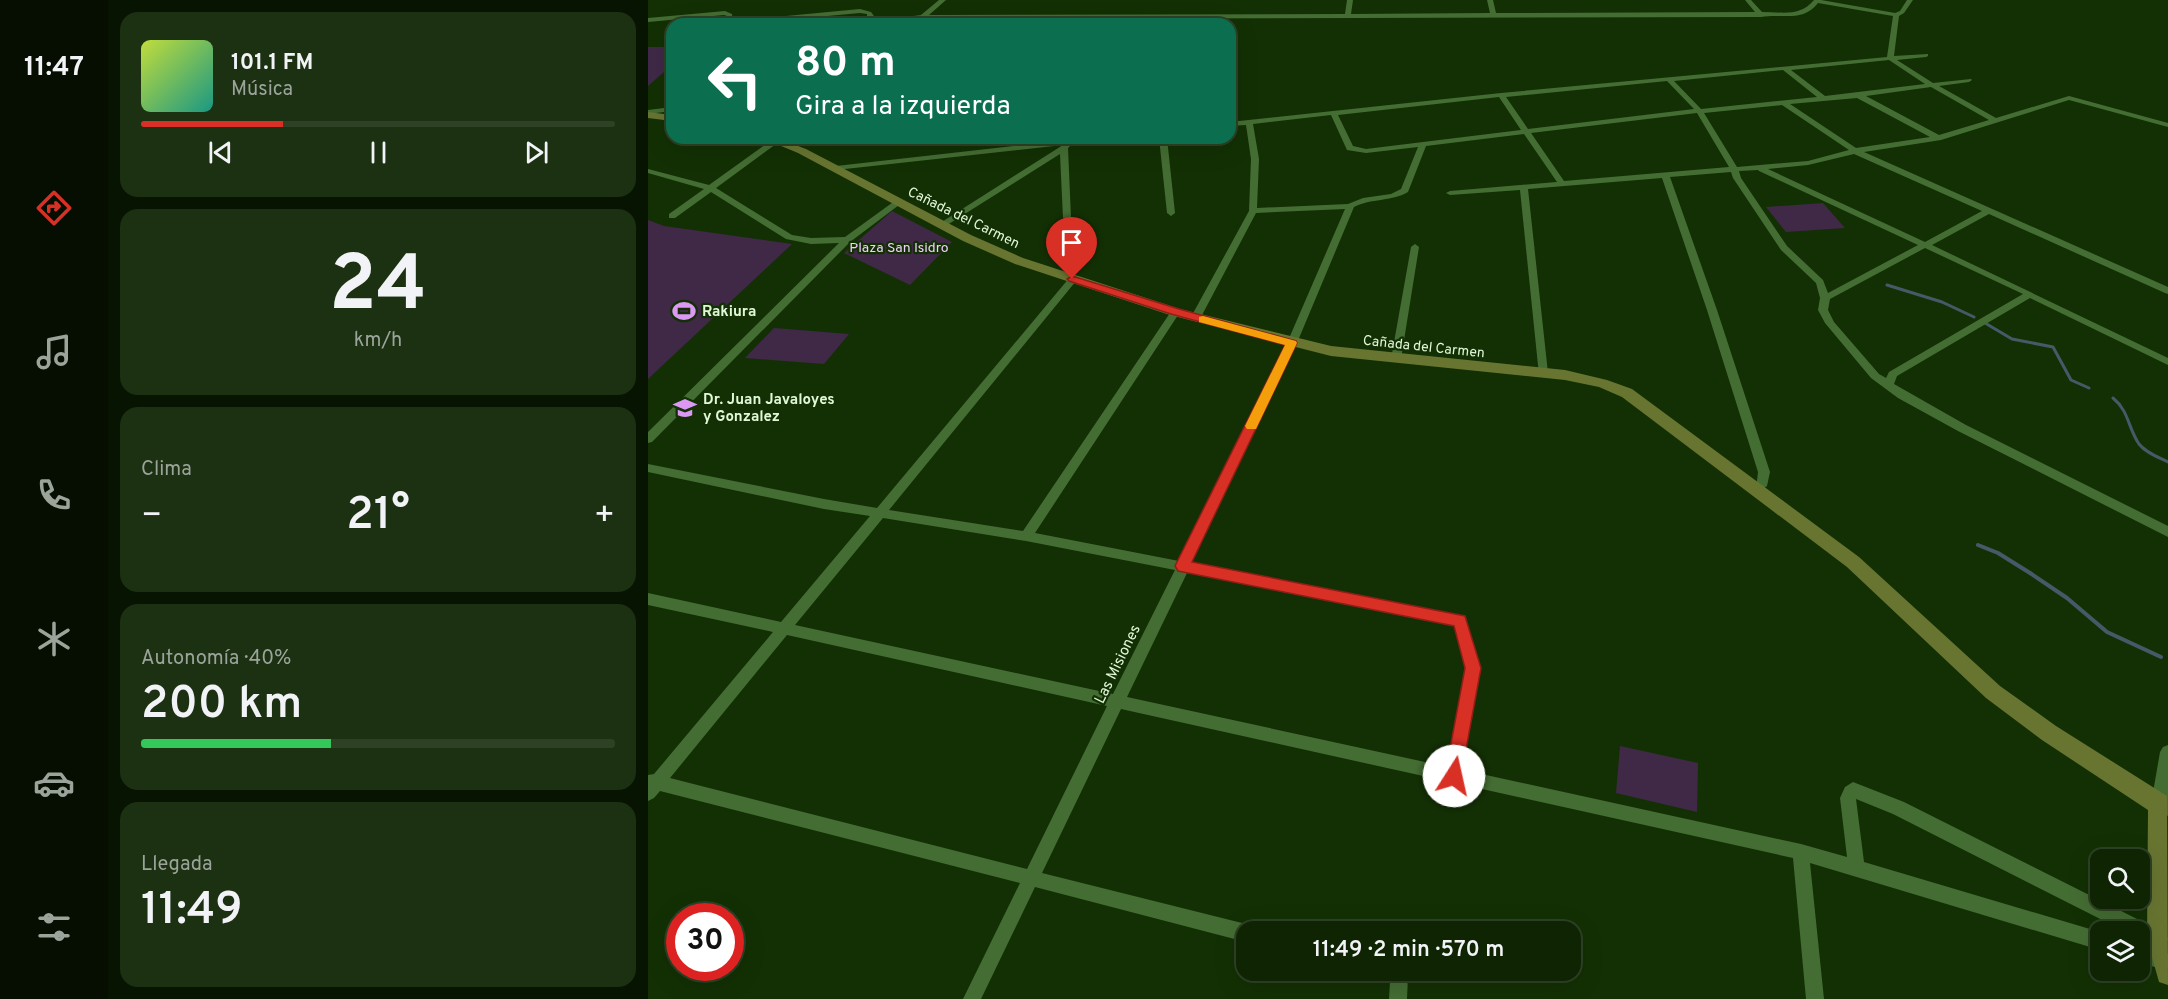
<!DOCTYPE html>
<html lang="es">
<meta charset="utf-8">
<style>
:root{--surface:#0e2403;--page:#1c3012;--text:#f1f3f6;--muted:#9ba49a;--line:#2e4125;--accent:#d93025}
body{margin:0;font-family:Overpass,sans-serif;background:var(--page);color:var(--text);height:100vh;display:flex;flex-direction:column;font-size:22px;white-space:nowrap}
*{box-sizing:border-box;margin:0}
p{font-size:20px;color:var(--muted)}
.icon{flex:none;width:33px;height:33px;fill:none;stroke:currentColor;stroke-width:2;stroke-linecap:round;stroke-linejoin:round}
.map{position:relative;flex:1;overflow:hidden}
.details{display:flex;flex-direction:column;gap:12px;padding:12px;background:#081402;width:540px}
.details>*{flex:none}
.top-card{position:absolute;left:18px;top:18px;width:570px;height:126px;border-radius:18px;box-shadow:0 6px 24px #0002,0 0 0 2px var(--line);background:#0b6e4f;color:#fff;overflow:hidden}
.tools{position:absolute;left:1442px;top:849px;display:grid;gap:12px}
.tools a{display:grid;place-items:center;width:60px;height:60px;border-radius:12px;background:var(--surface);box-shadow:0 6px 24px #0002,0 0 0 2px var(--line);font-size:30px}
.speed{position:absolute;left:18px;top:903px;display:flex;gap:12px;font-size:30px;font-weight:700;text-align:center}
.speed>*{display:grid;place-content:center;width:78px;height:78px;border-radius:50%;background:var(--surface);box-shadow:0 6px 24px #0002,0 0 0 2px var(--line);line-height:1}
.speed .limit{border:9px solid #d22;background:#fff;color:#111}
.pin{position:absolute;display:grid;place-items:center;width:51px;height:51px;color:#fff;margin:-62px -26px;border-radius:50% 50% 50% 0;rotate:-45deg;box-shadow:0 0 6px #0007}
.pin .icon{rotate:45deg}
.me{position:absolute;width:66px;margin:-33px;rotate:10deg;stroke-linejoin:round;filter:drop-shadow(0 0 4px #0008)}
.turn{display:flex;align-items:center;gap:21px;height:126px;padding:0 30px;font-size:27px}
.turn .icon{width:78px;height:78px;stroke-width:2.5}
.turn b{display:block;font-size:42px;line-height:51px}
.big{font-size:45px;font-weight:600;line-height:1.1}
.details .card{flex:1;display:flex;flex-direction:column;justify-content:center;gap:9px;min-width:0;padding:0 21px;border-radius:18px;background:var(--page)}
.details .dial{align-items:center;gap:0}
.dial b{font-size:78px;line-height:1}
.song{display:flex;align-items:center;gap:18px}
.cover{width:72px;height:72px;border-radius:9px;background:linear-gradient(135deg,hsl(70 70% 55%),hsl(170 70% 35%))}
.played{height:6px;border-radius:3px;background:linear-gradient(90deg,var(--accent) 30%,var(--line) 30%)}
.keys{display:flex;justify-content:space-around;direction:ltr}
.heat{display:flex;justify-content:space-between;align-items:center;font-size:33px;direction:ltr}
.charge{height:9px;border-radius:4px;background:linear-gradient(90deg,#34c759 40%,var(--line) 0)}
.trip{position:absolute;left:588px;top:921px;width:345px;height:60px;border-radius:18px;background:var(--surface);box-shadow:0 6px 24px #0002,0 0 0 2px var(--line);font-weight:600;line-height:60px;text-align:center}
main{display:flex;flex:1;min-height:0}
.tabs{display:flex;flex-direction:column;width:108px;justify-content:space-around;align-items:center;background:#060e01;color:var(--muted)}
.tabs .icon{width:42px;height:42px}
.tabs .current{color:var(--accent)}
.tabs b{font-size:27px;color:var(--text)}
.map>svg:first-child{display:block}
.green{fill:#3f2947}
.lines{fill:none;stroke-linecap:round;stroke-linejoin:round}
.stream-far1{stroke:#445a69;stroke-width:3}
.stream{stroke:#445a69;stroke-width:4}
.street{fill:#446d33;fill-rule:evenodd}
.secondary{fill:#687531;fill-rule:evenodd}
.route{fill:#d93025;stroke:#8d1f18;stroke-width:1.5}
.slow{fill:#f59e0b}
.labels{text-anchor:middle;stroke-width:4.5;stroke-linejoin:round;paint-order:stroke}
.far-street-label{font-size:14px;fill:#e1f8d8;stroke:#133004}
.far-park-label{font-size:14px;fill:#f2d0ff;stroke:#133004}
.poi-label{font-size:15px;font-weight:bold;fill:#e1f8d8;stroke:#133004;text-anchor:start}
.street-label{font-size:15px;fill:#e1f8d8;stroke:#133004}
</style>
<main>
<nav class="tabs">
<b>11:47</b>
<svg class="icon current" aria-label="directions" viewBox="0 0 24 24"><path d="M12 3l9 9-9 9-9-9zM9 14v-3h6M13 9l2 2-2 2"/></svg>
<svg class="icon" aria-label="music" viewBox="0 0 24 24"><path d="M9 18V5l10-2v13"/><circle cx="6" cy="18" r="3"/><circle cx="16" cy="16" r="3"/></svg>
<svg class="icon" aria-label="phone" viewBox="0 0 24 24"><path d="M5 4h4l2 5-3 2q2 4 5 5l2-3 5 2v4C11 20 4 13 5 4z"/></svg>
<svg class="icon" aria-label="climate" viewBox="0 0 24 24"><path d="M12 3v18M4 7l16 10M4 17L20 7"/></svg>
<svg class="icon" aria-label="car" viewBox="0 0 24 24"><path d="M5 17H2v-5l4-1 3-4h7l3 4 3 1v5h-3M9 17h6M6 11h13"/><circle cx="7" cy="17" r="2"/><circle cx="17" cy="17" r="2"/></svg>
<svg class="icon" aria-label="filters" viewBox="0 0 24 24"><path d="M4 7h16M4 17h16"/><circle cx="9" cy="7" r="2"/><circle cx="15" cy="17" r="2"/></svg>
</nav>
<section class="details">
<div class="card">
<div class="song"><i class="cover"></i><div><b>101.1 FM</b><p>Música</p></div></div>
<div class="played"></div>
<div class="keys"><svg class="icon" aria-label="previous" viewBox="0 0 24 24"><path d="M18 5L8 12l10 7zM5 5v14"/></svg><svg class="icon" aria-label="pause" viewBox="0 0 24 24"><path d="M8 5v14M16 5v14"/></svg><svg class="icon" aria-label="next" viewBox="0 0 24 24"><path d="M6 5l10 7-10 7zM19 5v14"/></svg></div>
</div>
<div class="card dial"><b>24</b><p>km/h</p></div>
<div class="card"><p>Clima</p>
<div class="heat"><a>−</a><b class="big">21°</b><a>+</a></div>
</div>
<div class="card"><p>Autonomía · 40%</p><b class="big">200 km</b><div class="charge"></div></div>
<div class="card"><p>Llegada</p><b class="big">11:49</b></div>
</section>
<div class="map">
<svg width="1520" height="999" viewBox="0 0 1520 999">
<rect width="100%" height="100%" fill="#133004"/>
<path class="green" d="M0,47h24v18l-24,21z
M1175,203l22,25 -59,4 -20,-25z
M244,211l60,31 -42,43 -66,-32z
M0,220l16,6 128,18 -144,135z
M126,328l75,6 -25,30 -79,-6z
M972,746l78,17 -1,49 -81,-19z"/>
<g class="lines">
<path class="stream-far1" d="M1239,285l55,17 32,15
M1337,323l27,16 41,8 18,33 18,8
M1465,398c16,13 15,30 26,46 7,9 19,13 29,18"/>
<path class="stream" d="M1330,545l20,8 32,20 37,25 40,34 54,25"/>
<path class="street" d="M291,0h7l-17,15 416,-1 2,-14h6l-2,14 139,-1 -3,-13h6l3,13 259,-1 -10,-12h6l11,12c21,0 38,5 52,-12h7l74,13 5,-2 7,-11h6l-9,13 -5,3 -5,40 34,-2v2l-2,1 -29,3 36,23 38,-4 1,1 -3,2 -30,4 57,32 73,-22 99,27v4l-99,-27 -128,40 -77,12 304,135v7l-3,-1 -176,-79 -57,31 236,113v7l-138,-67 -133,78 -3,8 72,41 202,101v11l-210,-106 -60,-33 -27,-20 -46,-55 -7,-13 2,-12 -4,-15 -35,-33 -48,-72 -2,-6 -61,5 47,133 53,162 -3,14 -10,7 -6,-4 6,-8 1,-9 -51,-162 -45,-132 -134,11 20,184 -1,2h-8l-19,-185 -70,5 -4,-2 4,-2 107,-9 -33,-48 -98,12 -18,46c-17,10 -37,6 -54,15l-57,136 -106,220 274,54 15,51 -17,102 338,74 46,13 -7,-59 5,-11 8,-5 51,20 261,131 3,6 -3,6 -6,3 -20,-10v-6h-13l-233,-118 -37,-15 8,63 236,70v18l-290,-87 14,136h-18l-13,-141 -672,-149 -79,164 204,51 6,3 2,5h-8v10l-211,-55 -54,112h-18l57,-116 -360,-92 -6,7 -6,3v-26l6,-1 119,-142 -125,-27v-12l133,29 89,-106 -46,-7 -176,-37v-8l176,35 53,9 193,-231 3,-1 5,3 -2,2 -187,229 134,21 149,-221 3,-1 5,3 -145,221 144,28 108,-218 58,-134 -89,4 -55,104 -5,3 -3,-1 -2,-2 58,-106 2,-52 -5,-34 -16,1v-4l271,-29 386,-36 6,-41 -75,-13c-16,20 -35,10 -57,14l-838,2 -46,5h-19l9,-3v-7l-7,-1 -121,11h-11l-1,-8 -3,-1 -76,7v-4l77,-7 7,3 1,7 127,-12 11,3 3,4v5l47,-6zM1241,60l36,24 -100,12 -34,-26zM1135,70l34,27 -116,12 -27,-28zM1019,81l27,28 -166,20 -22,-32zM1283,87l58,33 -50,15 -73,-39zM851,97l22,33 -155,19 -13,-3 -15,-31zM1209,98l73,39 -74,11 -66,-44zM1134,105l67,45 -41,11 -71,6 -33,-54zM1049,113l32,54 -165,14 -33,-48zM683,115l16,35 19,3 52,-6 -17,42 -10,5 -28,4 -15,6 -91,4 2,-49 -6,-35zM1206,154l128,57 -57,31 -157,-73 40,-4zM1110,170l1,1 159,74 -90,48 -5,-13 -36,-34 -46,-68 -2,-7zM1277,248l98,46 -134,78 -3,6 -7,-4 -45,-52 -6,-12 2,-11zM235,518l143,23 149,29 -62,124 -318,-69zM539,573l268,53 11,42 -18,99 -321,-70zM139,635l320,71 -80,163 -357,-91z
M24,107v4l-24,3v-4z
M436,138h25l-4,2 -33,4 -4,4 3,70 -4,3 -4,-3 -3,-64 -116,73 -7,-2 126,-80 -227,25 -4,-2 4,-2z
M511,138h8l8,75 -4,3 -4,-3z
M125,139l7,2 -64,47 76,47 19,3 34,-1 51,-37 7,2 -53,40 -198,200 -4,1v-11l191,-189 -28,1 -25,-5 -75,-47 -36,26h-6v-4l35,-25 -56,-16v-4l61,16z
M767,244l4,3 -18,112 -5,3 -5,-3 20,-112z
M1520,745v71l-15,-6 -2,-6 9,-52 3,-5z
M1491,944l29,10v14l-4,2 -25,-8z
M733,970h22c7,9 4,19 4,29h-18l1,-17z"/>
<path class="secondary" d="M0,112l24,3v6l-24,-3z
M114,138h15l29,11 165,86 52,23 157,51 151,37 234,24 42,10 25,9 227,168 141,129 56,40 111,70 1,189 -9,-3 -12,-43 1,-129 -106,-70 -56,-42 -139,-131 -225,-170 -23,-10 -34,-7 -234,-24 -161,-41 -155,-51 -52,-23 -165,-88z"/>
</g>
<path class="route" d="M424,276l107,33 117,32 1,2 -105,219 273,54 16,52 -21,114 -6,3 -7,-3 -2,-6 20,-108 -11,-42 -271,-54 -5,-1 -3,-5 110,-221 -114,-31 -102,-33 -2,-2z"/>
<path class="slow" d="M555,316l93,25 1,2 -41,86h-9l-2,-3 40,-81 -86,-23v-5z"/>
<defs>
<g id="stadium-bare" transform="scale(1.8)"><path d="M0-5a6.5 5 0 1 0 0 10a6.5 5 0 1 0 0-10ZM-3.5-1.8h7v3.6h-7Z" fill="#dc99f4" stroke="#133004" stroke-width="2.5" paint-order="stroke"/></g>
<g id="school-bare" transform="scale(1.8)"><path d="M0-5L7-2L0 1L-7-2ZM-4 1L0 2.5L4 1V4Q0 6-4 4Z" fill="#dc99f4" stroke="#133004" stroke-width="2.5" paint-order="stroke"/></g>
</defs>
<g fill-rule="evenodd">
<use href="#stadium-bare" x="36" y="311"/>
<use href="#school-bare" x="37" y="408"/>
</g>
<g class="labels">
<g class="far-street-label">
<text transform="translate(316 217) rotate(26)" y="5">Cañada del Carmen</text>
<text transform="translate(776 346) rotate(6)" y="5">Cañada del Carmen</text>
</g>
<g class="far-park-label">
<text x="251" y="252">Plaza San Isidro</text>
</g>
<g class="poi-label">
<text x="54" y="316">Rakiura</text>
<text x="55" y="404">Dr. Juan Javaloyes<tspan x="55" dy="17">y Gonzalez</tspan></text>
</g>
<g class="street-label">
<text transform="translate(469 664) rotate(-64)" y="5">Las Misiones</text>
</g>
</g>
</svg>
<div class="tools">
<a><svg class="icon" aria-label="search" viewBox="0 0 24 24"><circle cx="10" cy="10" r="6"/><path d="M15 15l6 6"/></svg></a>
<a><svg class="icon" aria-label="layers" viewBox="0 0 24 24"><path d="M12 4l9 5-9 5-9-5zM3 14l9 5 9-5"/></svg></a>
</div>
<div class="speed"><div class="limit">30</div></div>
<div class="pin" style="left:424px;top:279px;background:#d93025"><svg class="icon" aria-label="arrive" viewBox="0 0 24 24"><path d="M6 21V4h12l-3 4 3 4H6"/></svg></div>
<svg class="me" style="left:806px;top:776px" viewBox="-20 -20 40 40"><circle r="19" fill="#fff"/><path d="M0-13L10 11 0 6-10 11z" fill="#d93025"/></svg>
<div class="trip">11:49 · 2 min · 570 m</div>
<div class="top-card">
<div class="turn"><svg class="icon" aria-label="left" viewBox="0 0 24 24"><path d="M17 20v-9H6M10 6l-5 5 5 5"/></svg><div><b>80 m</b>Gira a la izquierda</div></div>
</div>
</div>
</main>
